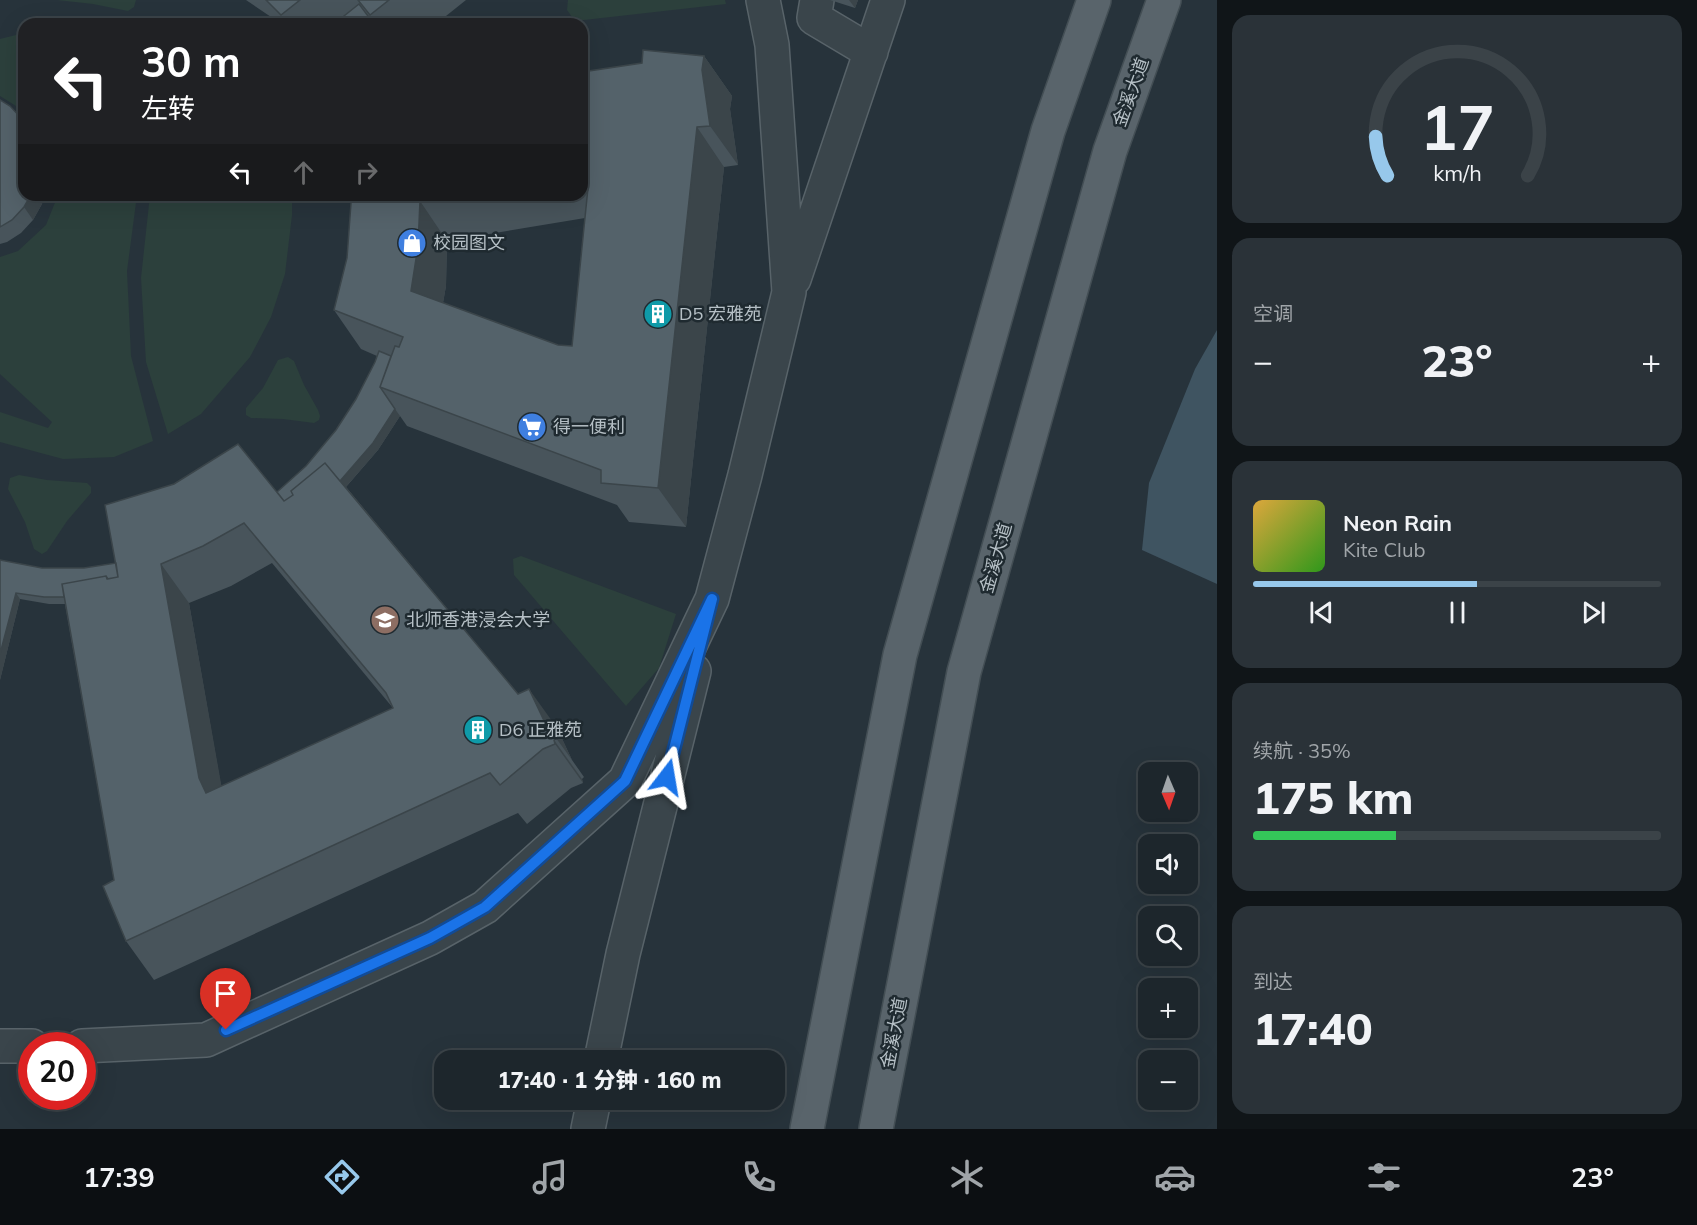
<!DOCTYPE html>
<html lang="zh">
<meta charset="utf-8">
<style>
:root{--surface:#1d262c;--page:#2a3238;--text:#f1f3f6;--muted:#a0a5a9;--line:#3b4348;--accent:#97c8eb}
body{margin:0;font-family:Mulish,"Noto Sans SC",sans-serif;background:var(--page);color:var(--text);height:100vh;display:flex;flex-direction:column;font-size:22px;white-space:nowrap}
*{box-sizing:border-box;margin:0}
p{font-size:20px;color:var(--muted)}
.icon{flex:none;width:33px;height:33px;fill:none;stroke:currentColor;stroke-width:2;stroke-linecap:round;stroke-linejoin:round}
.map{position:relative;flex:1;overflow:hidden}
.details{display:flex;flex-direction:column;gap:15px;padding:15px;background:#101518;width:480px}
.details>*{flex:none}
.top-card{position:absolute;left:18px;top:18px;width:570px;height:183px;border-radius:18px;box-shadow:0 6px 24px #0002,0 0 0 2px var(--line);background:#202124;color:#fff;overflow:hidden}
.needle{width:39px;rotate:178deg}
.controls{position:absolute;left:1138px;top:762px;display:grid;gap:12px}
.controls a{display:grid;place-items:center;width:60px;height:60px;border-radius:12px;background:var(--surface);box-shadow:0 6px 24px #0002,0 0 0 2px var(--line);font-size:30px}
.speed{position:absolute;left:18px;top:1032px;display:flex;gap:12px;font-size:30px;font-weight:700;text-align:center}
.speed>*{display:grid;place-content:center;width:78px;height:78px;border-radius:50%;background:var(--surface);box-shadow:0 6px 24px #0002,0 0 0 2px var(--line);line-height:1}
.speed .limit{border:9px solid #d22;background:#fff;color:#111}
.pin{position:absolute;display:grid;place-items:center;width:51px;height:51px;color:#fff;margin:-62px -26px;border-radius:50% 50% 50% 0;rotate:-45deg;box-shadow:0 0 6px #0007}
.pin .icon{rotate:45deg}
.me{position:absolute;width:66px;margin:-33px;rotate:14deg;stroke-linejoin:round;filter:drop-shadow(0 0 4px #0008)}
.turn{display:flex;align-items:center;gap:21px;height:126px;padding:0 24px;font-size:27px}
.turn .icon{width:78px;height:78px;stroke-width:2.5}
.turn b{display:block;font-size:42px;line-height:51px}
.lanes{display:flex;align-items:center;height:57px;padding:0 24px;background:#0003;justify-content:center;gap:30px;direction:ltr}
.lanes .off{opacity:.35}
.big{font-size:45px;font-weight:800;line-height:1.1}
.details .tile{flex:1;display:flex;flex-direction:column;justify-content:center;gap:9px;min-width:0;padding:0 21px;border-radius:18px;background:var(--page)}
.details .dial{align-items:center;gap:0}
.dial svg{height:156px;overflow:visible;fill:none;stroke:var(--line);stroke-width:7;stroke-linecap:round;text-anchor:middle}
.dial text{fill:var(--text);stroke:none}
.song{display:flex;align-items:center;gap:18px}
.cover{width:72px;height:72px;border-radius:9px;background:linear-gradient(135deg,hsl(40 70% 55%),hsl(110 70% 35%))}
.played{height:6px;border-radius:3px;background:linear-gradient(90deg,var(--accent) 55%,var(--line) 55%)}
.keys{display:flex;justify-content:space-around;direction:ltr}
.heat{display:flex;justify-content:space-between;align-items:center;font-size:33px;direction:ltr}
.charge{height:9px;border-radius:4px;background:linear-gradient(90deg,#34c759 35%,var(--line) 0)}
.trip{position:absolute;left:434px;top:1050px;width:351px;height:60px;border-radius:18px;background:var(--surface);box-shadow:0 6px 24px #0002,0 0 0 2px var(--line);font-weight:800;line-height:60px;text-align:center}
.tab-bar{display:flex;height:96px;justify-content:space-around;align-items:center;background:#0c0f12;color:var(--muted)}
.tab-bar .icon{width:42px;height:42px}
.tab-bar .on{color:var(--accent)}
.tab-bar b{font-size:27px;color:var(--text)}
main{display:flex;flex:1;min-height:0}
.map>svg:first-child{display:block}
.green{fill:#2c403c}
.water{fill:#3f5461}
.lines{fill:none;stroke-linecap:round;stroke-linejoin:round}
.minor-casing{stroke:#586369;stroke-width:36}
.major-casing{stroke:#434e54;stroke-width:36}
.minor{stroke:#3a454b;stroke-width:33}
.major{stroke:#59646b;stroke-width:33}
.wall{fill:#48545b;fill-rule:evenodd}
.shaded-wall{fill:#3b454a}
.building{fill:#54626a;stroke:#3b454a;stroke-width:1.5;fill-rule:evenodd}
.route-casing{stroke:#114b97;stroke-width:15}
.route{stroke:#1a73e8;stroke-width:10}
.labels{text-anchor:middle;stroke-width:5;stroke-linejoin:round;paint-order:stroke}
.street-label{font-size:18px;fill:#b6c0c6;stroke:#1f2a30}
.poi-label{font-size:18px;fill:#b6c0c6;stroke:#1f2a30;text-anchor:start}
</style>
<main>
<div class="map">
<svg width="1217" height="1129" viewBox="0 0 1217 1129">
<rect width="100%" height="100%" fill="#27333b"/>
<path class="green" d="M57,0h79l-2,7 -6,4 -35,-7z
M568,0h157l1,4 -151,17 -8,-11z
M24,33v78l-24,-15v-57z
M58,195h79l-10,76 4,85 22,85 -39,16 -51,2 -63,-17v-30l48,16 4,-6 -52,-48v-117l18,-6 28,-26z
M150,195h142v20l-7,59 -14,43 -21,40 -49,57 -33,20 -22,-72 -5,-84z
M288,357l6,4 10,24 14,25 2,6 -1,4 -5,3 -31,-4 -32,-1 -5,-3v-7l17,-20 15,-28z
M19,475l28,5 40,3 4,4v6l-24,28 -20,30 -5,3 -8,-5 -9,-27 -17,-33 2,-11z
M521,556l155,58 -17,54 -33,38 -112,-131 -1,-16z"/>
<path class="water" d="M1217,330v254l-75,-34 7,-67 46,-114z"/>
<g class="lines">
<g class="minor-casing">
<path id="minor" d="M817,0l-3,18 57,34
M794,279l94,-279
M0,1046h32
M82,1046l124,-6 224,-102 55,-31 140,-126 87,-182 33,-124 44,-183 -17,-247 -9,-45
M601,1060l22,-106 71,-283
M588,1129l6,-29"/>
</g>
<g class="major-casing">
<path id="major" d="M807,1129l93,-474 148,-524 46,-131
M876,1129l88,-457 146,-521 54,-151"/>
</g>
<use href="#minor" class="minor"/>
<use href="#major" class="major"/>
</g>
<path class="wall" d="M246,0h220l-30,24h-157l-5,-5z
M830,0h28l-3,8z
M704,56l28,40 -2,13 8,56 -14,2 -38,360 -57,-5 -12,-17 -210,-79 -7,-10 -22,34 -32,37 172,207 39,34 15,32 12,17 -2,2 1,4 -12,5 -44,36 -9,-11 -364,167 -28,-39 -12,-61 -49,-276h-16l-29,-5 -20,81v-120l42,8h42l32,-5 161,-71 29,-26 30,-36 20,-31 19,-37 2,-6 -16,-7 -27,-39 13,-52 4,-55 -1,-8h232v-123zM585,218l-13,128 -14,-1 -115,-42 3,-17 1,-45zM272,563l121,145 -172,78 -32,-183 42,-17z
M0,100l24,95h20l-2,9 -9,16 -12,13 -14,9 -7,2z"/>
<path class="shaded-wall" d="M849,0h9l-3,8z
M704,56l28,40 -2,13 8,56 -28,-39 -8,-56z
M697,127l27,40 -38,360 -28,-39z
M31,195h13l-2,9 -9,16 -9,-13z
M420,201l27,40 -1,45 -8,44 -27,-39z
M395,409l5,7 -22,34 -34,39 -5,-6z
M161,564l28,39 38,214 -21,-24 -7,-15z
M16,593l4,6 -20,81v-26z
M529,689l28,39 15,32 -16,-22 -8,-9z
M554,740l28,39 1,4 -28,-39z"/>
<path class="building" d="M266,0h34l-19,15z
M358,0h31l-19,15z
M359,4l15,20h-40z
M643,50l61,6 -2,14 8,56 -13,1 -39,361 -57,-5v-13l-221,-83 15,-41 4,1 4,-10 -69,-27 13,-52 4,-55 -1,-8h107l-37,6 -2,45 -7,45 147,54 14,1 17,-168 -7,-1v-105l60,-9z
M0,100l10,6 14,15v74h7l-7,12 -12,13 -12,7z
M379,351l12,5 -11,31 15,22 -22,34 -33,38 -15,-18 -34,28 2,4 -9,6 -7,-9 29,-26 30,-36 20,-31 19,-37z
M238,444l46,57 9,-6 -2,-4 34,-28 193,231 11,-5 19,40 8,9 -2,2 1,4 -12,5 -43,36 -10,-12 -364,168 -23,-55 11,-6 -52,-296 44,-8 1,3 11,-2 -13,-72 69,-21zM244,523l142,170 7,15 -187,85 -7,-15 -38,-214 42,-18z
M0,560l42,8h42l32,-5 2,14 -10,2 -2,-3 -44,8 2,13h-20l-28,-4 -16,61z"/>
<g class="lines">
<g class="route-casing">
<path id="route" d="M226,1030l204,-92 55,-31 140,-126 87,-182 -45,178"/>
</g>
<use href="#route" class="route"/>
</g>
<defs>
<g id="shop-disc" transform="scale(1.5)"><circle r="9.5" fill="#3f7fe0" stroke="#1f2a30"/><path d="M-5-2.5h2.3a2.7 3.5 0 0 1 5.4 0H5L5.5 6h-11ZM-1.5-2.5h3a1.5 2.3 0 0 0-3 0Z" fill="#fff"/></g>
<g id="building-disc" transform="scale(1.5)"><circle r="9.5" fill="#0f9aa8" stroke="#1f2a30"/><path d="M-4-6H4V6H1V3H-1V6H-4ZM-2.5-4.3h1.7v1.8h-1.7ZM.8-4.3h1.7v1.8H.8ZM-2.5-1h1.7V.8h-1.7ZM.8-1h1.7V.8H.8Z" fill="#fff"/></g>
<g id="supermarket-disc" transform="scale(1.5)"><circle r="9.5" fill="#3f7fe0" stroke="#1f2a30"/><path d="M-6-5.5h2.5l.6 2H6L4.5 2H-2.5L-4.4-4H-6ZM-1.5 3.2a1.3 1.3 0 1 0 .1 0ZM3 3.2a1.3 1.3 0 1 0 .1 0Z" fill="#fff"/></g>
<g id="university-disc" transform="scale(1.5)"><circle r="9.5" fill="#8d6e63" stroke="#1f2a30"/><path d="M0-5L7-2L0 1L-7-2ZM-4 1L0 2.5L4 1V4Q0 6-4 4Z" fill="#fff"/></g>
</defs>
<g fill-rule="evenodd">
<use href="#shop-disc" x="412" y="243"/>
<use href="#building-disc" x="658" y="314"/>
<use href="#supermarket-disc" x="532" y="427"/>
<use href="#university-disc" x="385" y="620"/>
<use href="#building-disc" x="478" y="730"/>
</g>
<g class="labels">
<g class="street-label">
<text transform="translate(1131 92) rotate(-70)" y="6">金溪大道</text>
<text transform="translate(996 558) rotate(-74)" y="6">金溪大道</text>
<text transform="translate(894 1033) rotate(-79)" y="6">金溪大道</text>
</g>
<g class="poi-label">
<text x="433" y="249">校园图文</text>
<text x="679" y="320">D5 宏雅苑</text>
<text x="553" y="433">得一便利</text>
<text x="406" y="626">北师香港浸会大学</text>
<text x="499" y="736">D6 正雅苑</text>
</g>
</g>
</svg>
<div class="controls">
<a><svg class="needle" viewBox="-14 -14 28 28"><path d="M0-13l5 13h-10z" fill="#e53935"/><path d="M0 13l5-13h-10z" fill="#a0a5a9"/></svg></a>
<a><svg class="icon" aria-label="sound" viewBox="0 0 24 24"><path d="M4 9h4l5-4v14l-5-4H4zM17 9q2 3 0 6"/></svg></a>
<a><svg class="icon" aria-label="search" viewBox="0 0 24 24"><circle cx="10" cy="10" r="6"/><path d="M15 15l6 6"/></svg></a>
<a>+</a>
<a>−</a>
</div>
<div class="speed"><div class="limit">20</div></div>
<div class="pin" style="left:226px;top:1030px;background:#d93025"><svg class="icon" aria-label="arrive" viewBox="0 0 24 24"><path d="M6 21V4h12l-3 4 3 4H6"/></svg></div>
<svg class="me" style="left:667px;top:777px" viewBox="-20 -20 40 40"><path d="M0-17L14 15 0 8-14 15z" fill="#1a73e8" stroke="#fff" stroke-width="4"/></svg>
<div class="trip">17:40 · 1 分钟 · 160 m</div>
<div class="top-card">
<div class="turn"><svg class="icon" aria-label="left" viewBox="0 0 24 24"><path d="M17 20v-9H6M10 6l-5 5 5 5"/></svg><div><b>30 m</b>左转</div></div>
<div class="lanes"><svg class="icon" aria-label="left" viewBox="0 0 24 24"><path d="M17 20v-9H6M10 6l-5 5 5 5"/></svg><svg class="icon off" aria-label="ahead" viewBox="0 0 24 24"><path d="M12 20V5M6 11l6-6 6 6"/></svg><svg class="icon off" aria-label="right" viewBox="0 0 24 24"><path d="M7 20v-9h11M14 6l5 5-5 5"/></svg></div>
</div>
</div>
<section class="details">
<div class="tile dial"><svg viewBox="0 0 100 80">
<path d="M14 69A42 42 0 1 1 86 69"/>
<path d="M14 69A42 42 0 0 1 8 49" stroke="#97c8eb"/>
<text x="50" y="56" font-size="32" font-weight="700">17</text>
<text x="50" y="72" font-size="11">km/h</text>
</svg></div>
<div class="tile"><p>空调</p>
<div class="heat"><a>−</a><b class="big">23°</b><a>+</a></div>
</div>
<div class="tile">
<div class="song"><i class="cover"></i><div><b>Neon Rain</b><p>Kite Club</p></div></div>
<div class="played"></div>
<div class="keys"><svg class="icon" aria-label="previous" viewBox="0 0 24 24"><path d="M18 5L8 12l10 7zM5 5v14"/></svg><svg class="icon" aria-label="pause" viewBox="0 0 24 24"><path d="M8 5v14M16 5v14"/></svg><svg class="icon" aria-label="next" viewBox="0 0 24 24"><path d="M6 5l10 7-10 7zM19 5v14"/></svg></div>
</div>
<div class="tile"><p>续航 · 35%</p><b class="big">175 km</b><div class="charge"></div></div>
<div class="tile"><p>到达</p><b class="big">17:40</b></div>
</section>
</main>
<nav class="tab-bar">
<b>17:39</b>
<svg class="icon on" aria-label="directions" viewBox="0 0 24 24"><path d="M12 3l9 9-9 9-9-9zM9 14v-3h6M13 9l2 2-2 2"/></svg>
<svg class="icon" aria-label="music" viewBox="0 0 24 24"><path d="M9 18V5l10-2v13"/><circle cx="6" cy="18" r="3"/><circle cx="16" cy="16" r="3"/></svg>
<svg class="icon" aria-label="phone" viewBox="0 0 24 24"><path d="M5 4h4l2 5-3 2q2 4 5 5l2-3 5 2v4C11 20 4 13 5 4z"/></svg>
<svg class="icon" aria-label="climate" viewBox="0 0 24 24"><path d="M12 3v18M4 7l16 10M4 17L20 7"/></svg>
<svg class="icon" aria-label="car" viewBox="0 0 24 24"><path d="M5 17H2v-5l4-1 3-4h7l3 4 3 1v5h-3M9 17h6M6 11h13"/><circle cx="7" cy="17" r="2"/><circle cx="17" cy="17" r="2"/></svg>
<svg class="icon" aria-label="filters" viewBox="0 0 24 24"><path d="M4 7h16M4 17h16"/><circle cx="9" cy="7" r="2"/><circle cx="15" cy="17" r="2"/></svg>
<b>23°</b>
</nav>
